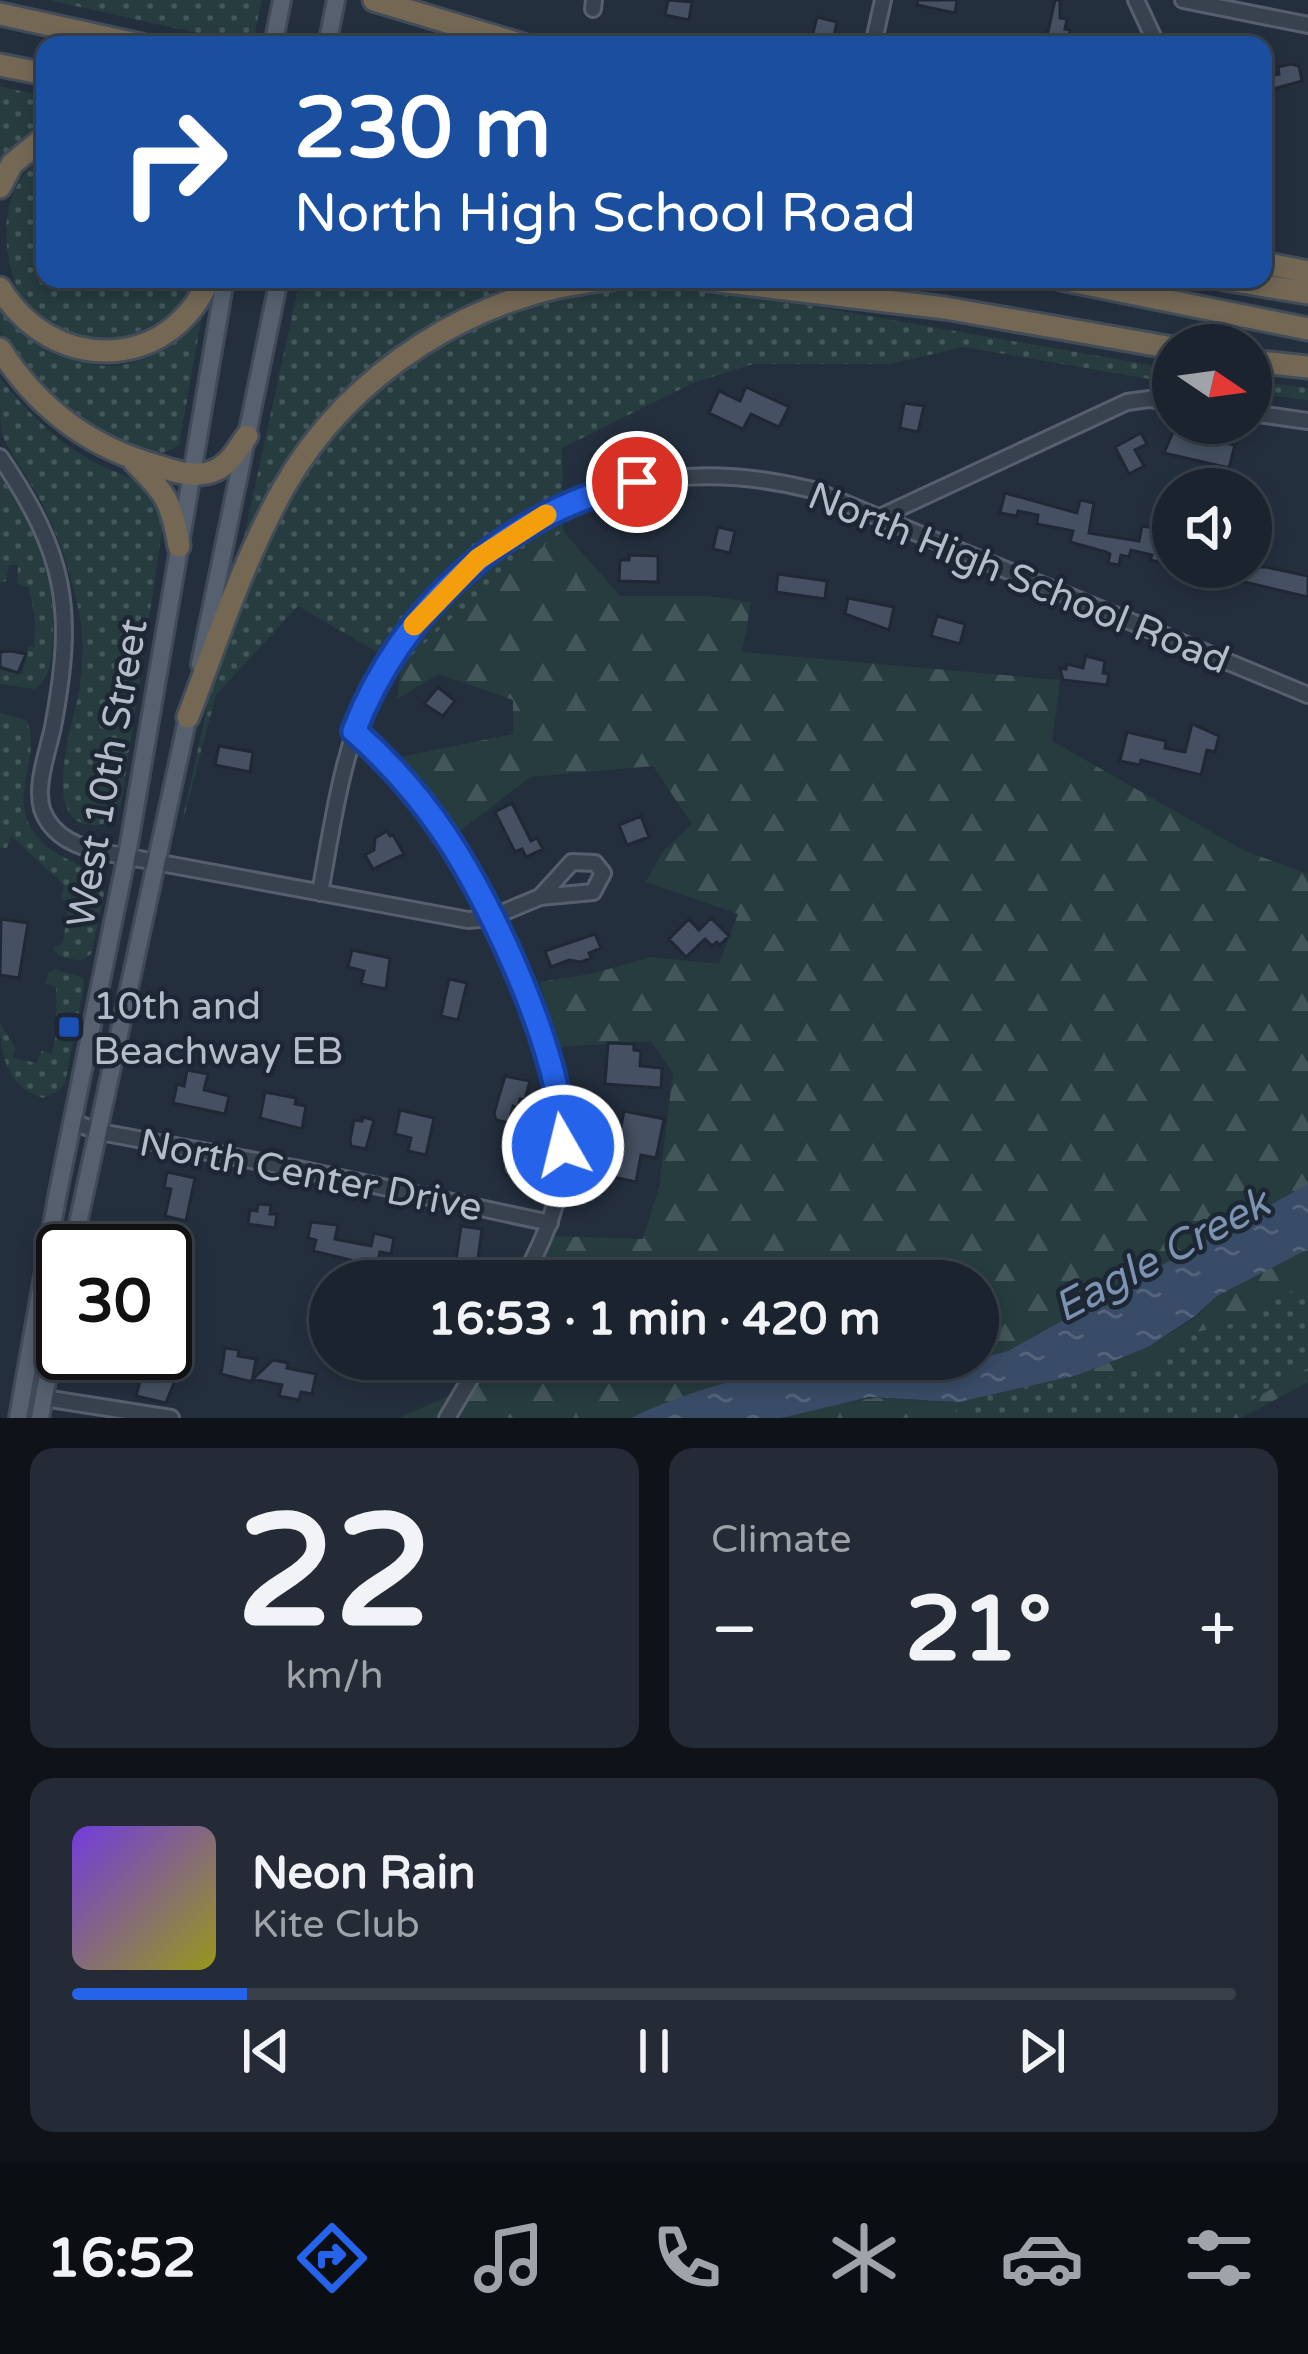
<!DOCTYPE html>
<meta charset="utf-8">
<style>
:root{--surface:#1b232e;--page:#242b36;--text:#f1f3f6;--muted:#a0a4aa;--line:#39404a;--accent:#2563eb}
body{margin:0;font-family:"Varela Round",sans-serif;background:var(--page);color:var(--text);height:100vh;display:flex;flex-direction:column;font-size:45px;white-space:nowrap}
*{box-sizing:border-box;margin:0}
p{font-size:39px;color:var(--muted)}
.icon{flex:none;width:66px;height:66px;fill:none;stroke:currentColor;stroke-width:2;stroke-linecap:round;stroke-linejoin:round}
.map{position:relative;height:1418px;overflow:hidden}
.sheet{display:flex;flex-direction:column;gap:30px;padding:30px;background:#0f1319;flex:1}
.sheet>*{flex:none}
.top-card{position:absolute;left:36px;top:36px;width:1236px;height:252px;border-radius:24px;box-shadow:0 6px 18px #0003,0 0 0 3px var(--line);background:#1a4fa0;color:#fff;overflow:hidden}
.needle{width:78px;rotate:103deg}
.buttons{position:absolute;left:1152px;top:324px;display:grid;gap:24px}
.buttons a{display:grid;place-items:center;width:120px;height:120px;border-radius:50%;background:var(--surface);box-shadow:0 6px 18px #0003,0 0 0 3px var(--line);font-size:60px}
.speed{position:absolute;left:36px;top:1224px;display:flex;gap:24px;font-size:60px;font-weight:700;text-align:center}
.speed>*{display:grid;place-content:center;width:156px;height:156px;border-radius:50%;background:var(--surface);box-shadow:0 6px 18px #0003,0 0 0 3px var(--line);line-height:1}
.speed .limit{border:6px solid #111;border-radius:18px;background:#fff;color:#111}
.pin{position:absolute;display:grid;place-items:center;width:102px;height:102px;color:#fff;margin:-51px;border:6px solid #fff;border-radius:50%;box-shadow:0 3px 12px #0007}
.me{position:absolute;width:132px;margin:-66px;rotate:352deg;stroke-linejoin:round;filter:drop-shadow(0 0 9px #0008)}
.turn{display:flex;align-items:center;gap:42px;height:252px;padding:0 60px;font-size:54px}
.turn .icon{width:156px;height:156px;stroke-width:2.5}
.turn b{display:block;font-size:84px;line-height:102px}
.big{font-size:90px;font-weight:700;line-height:1.1}
.sheet .card{flex:1;display:flex;flex-direction:column;justify-content:center;gap:18px;min-width:0;padding:0 42px;border-radius:24px;background:var(--page)}
.sheet .dial{align-items:center;gap:0}
.dial b{font-size:156px;line-height:1}
.song{display:flex;align-items:center;gap:36px}
.cover{width:144px;height:144px;border-radius:18px;background:linear-gradient(135deg,hsl(260 70% 55%),hsl(60 70% 35%))}
.played{height:12px;border-radius:6px;background:linear-gradient(90deg,var(--accent) 15%,var(--line) 15%)}
.keys{display:flex;justify-content:space-around;direction:ltr}
.heat{display:flex;justify-content:space-between;align-items:center;font-size:66px;direction:ltr}
.sheet .tiles{flex:1;display:grid;gap:30px;grid-template-columns:1fr 1fr}
.card:last-child{grid-column:span 2}
.trip{position:absolute;left:309px;top:1260px;width:690px;height:120px;border-radius:60px;background:var(--surface);box-shadow:0 6px 18px #0003,0 0 0 3px var(--line);font-weight:700;line-height:120px;text-align:center}
.dock{display:flex;height:192px;justify-content:space-around;align-items:center;background:#0b0e12;color:var(--muted)}
.dock .icon{width:84px;height:84px}
.dock .active{color:var(--accent)}
.dock b{font-size:54px;color:var(--text)}
.map>svg:first-child{display:block}
.grass{fill:url(#grass-dots)}
.forest{fill:url(#forest-firs)}
.water{fill:url(#water-ripples)}
.building{fill:#455162;stroke:#1f2835;stroke-width:3}
.lines{fill:none;stroke-linecap:round;stroke-linejoin:round}
.minor-casing{stroke:#565f6c;stroke-width:20}
.major-casing{stroke:#414a57;stroke-width:22}
.highway-casing{stroke:#434c59;stroke-width:27}
.minor{stroke:#38414e;stroke-width:14}
.major{stroke:#56606e;stroke-width:16}
.highway{stroke:#746855;stroke-width:21}
.route-casing{stroke:#184099;stroke-width:30}
.route{stroke:#2563eb;stroke-width:21}
.slow{stroke:#f59e0b;stroke-width:21}
.transit-dot{fill:#1a4fb4;stroke:#1d2633;stroke-width:4.5}
.labels{text-anchor:middle;stroke-width:9;stroke-linejoin:round;paint-order:stroke}
.street-label{font-size:39px;fill:#b4bcc9;stroke:#1d2633}
.poi-label{font-size:39px;fill:#b4bcc9;stroke:#1d2633;text-anchor:start}
.water-label{font-size:42px;font-style:italic;fill:#7c92b1;stroke:#1d2633}
</style>
<div class="map">
<svg width="1308" height="1418" viewBox="0 0 1308 1418">
<defs>
<pattern id="grass-dots" width="8" height="8" patternUnits="userSpaceOnUse" patternTransform="scale(3)"><rect width="8" height="8" fill="#263c3f"/><path d="M2 2h.1M6 6h.1" fill="none" stroke="#435659" stroke-width="1.8" stroke-linecap="round"/></pattern>
<pattern id="forest-firs" width="22" height="20" patternUnits="userSpaceOnUse" patternTransform="scale(3)"><rect width="22" height="20" fill="#263c3f"/><path d="M5 1l3.5 6h-7zM16 11l3.5 6h-7z" fill="#435659"/></pattern>
<pattern id="water-ripples" width="26" height="14" patternUnits="userSpaceOnUse" patternTransform="scale(3)"><rect width="26" height="14" fill="#394c67"/><path d="M2 4q2-2 4 0t4 0M15 11q2-2 4 0t4 0" fill="none" stroke="#53647b"/></pattern>
</defs>
<rect width="100%" height="100%" fill="#242f3e"/>
<path class="grass" d="M48,0h214l-10,45z
M0,86l45,11v27l-19,11 -26,28z
M45,154v125h155c-32,52 -104,82 -159,43 -11,-8 -20,-25 -26,-38 -15,-48 -14,-98 30,-130z
M300,279h395l26,11 452,79v14l-209,-36 -74,17h-137l-60,19 -131,65 1,83 -112,88 -50,47 -103,-60 -82,89 -37,141z
M203,310l-24,135c-5,2 -11,7 -17,8 -42,6 -149,-84 -162,-123 0,-3 0,-17 0,-19 16,22 35,34 61,42 14,5 32,13 46,13 39,1 76,-25 96,-56z
M0,378c25,31 49,56 82,77 40,25 53,14 83,57l-44,292c-5,11 -13,22 -27,21 -58,0 -18,-108 -14,-139 3,-24 4,-50 -1,-74 -8,-39 -21,-79 -40,-114 -11,-21 -28,-42 -37,-64 -2,-16 -2,-39 -2,-56z
M1251,381l57,7v12l-57,-7z
M0,475c38,61 58,97 52,171 -1,17 -2,31 -17,43l-35,-5v-14l22,4 6,-27h6l1,-28 -6,-31 -12,-5 1,-18h-9l-3,16 -6,2z
M0,713l26,7c19,40 -25,79 15,121 17,18 40,21 57,37l6,16 -13,60 -10,7c-11,-3 -24,-2 -28,-14l10,-4 6,-42 -8,-2 3,-14 -53,-49 -4,12h-7z
M55,969l28,9 1,7 -19,98 -6,8 -16,7c-35,-11 -43,-41 -43,-75l15,24 -2,11 24,5 4,-12 11,3 5,-24 -1,-43 -11,-4 3,-9z
M1308,1282v86l-77,44 -40,6h-238l6,-16 119,-27 15,6 56,-15 44,-33 41,-10z"/>
<path class="forest" d="M563,531l57,65h86l45,6 -9,50 318,28 -8,61 193,110 63,23v316l-300,161 -31,9 -88,-1h89v-78h-453l27,-45 91,3 16,-52 14,-114 -22,-32 -94,6 -17,-65 51,-8 60,-17 68,7 19,-50 -92,-32 17,-31 29,-27 -39,-58 -123,11 -70,54 -64,-73 117,-24v-34l-74,-26 -42,25 4,-33 50,-47z
M1308,1248v34l-74,41 -41,10 -44,33 -56,15 -15,-6 70,-28 48,-30 21,-21z
M478,1359h361l-65,10 -143,49h-232l59,-26z
M1308,1368v14l-67,36h-50l40,-6z
M877,1398l82,4 -6,16h-172l54,-16z"/>
<path class="water" d="M1308,1184v65l-91,47 -22,20 -47,31 -70,28 -119,27 -90,-5 -88,21h-150c51,-26 151,-54 208,-59 57,-4 113,9 169,-8z"/>
<path class="building" d="M668,0l24,2 -3,18 -24,-5z
M918,0h39l-2,13 -38,-8z
M1055,0h5v18l7,1 -2,10 5,1 -3,15h-22z
M817,17l20,5 -5,23h-22z
M1291,64l8,2 3,15 -36,10 -3,-14 16,-3 -1,-7z
M746,387l43,20 -10,20 -28,-13 -8,15 -34,-16 10,-22 21,10z
M904,403l20,3 -6,26 -18,-4z
M1173,432l30,7 1,-5 15,3 -1,5 17,3 -6,23 -65,-15z
M1141,433l6,11 -12,6 9,16 -15,8 -14,-27z
M1005,493l72,20 3,-13 14,3 -5,30 50,8 3,-15 31,5 -5,33 -18,-4 2,-5 -21,-5 -2,7 -8,-2 -2,10 -11,-2 2,-9 -4,-2 -36,-10 3,-11 -36,-7 1,-9 -20,-4 -1,5 -17,-3z
M718,527l17,4 -5,22 -17,-4z
M629,555l29,1v26l-39,-1 1,-21h9z
M1226,567h40l42,9v21l-84,-20z
M778,574l49,7 -2,18 -49,-7z
M848,598l46,9 -5,23 -44,-16z
M937,616l28,8 -5,20 -29,-8z
M12,651l14,3 -8,19 -18,-6v-15z
M1086,656l19,5 -2,12 6,1 -2,11 -44,-5 -3,-12 6,1 1,-5 16,4z
M438,687l17,14 -12,15 -19,-12z
M1192,724l27,12 -4,16 -8,-2 -6,25 -60,-15 -1,5 -20,-4 7,-29 39,9 -1,7 20,4z
M219,746l34,6 -3,20 -35,-7z
M512,803l19,38 6,-3 6,11 -17,8 -4,-8 -7,3 -20,-40z
M641,816l8,21 -22,8 -8,-20z
M387,831l3,5 3,-1 11,19 -31,15 -8,-14 9,-5 1,-12z
M711,918l18,18 -9,9 -3,-3 -5,4 -7,-7 -19,18 -17,-18 20,-20 10,11z
M1,919l27,4 -9,55 -19,-3z
M595,934l6,14 -12,5 2,5 -10,4 -12,-2 -18,7 -6,-16z
M352,950l38,8 -4,31 -25,-5 3,-13 -16,-4z
M449,979l18,4 -9,37 -17,-4z
M608,1043l26,1v6l7,1 -1,15 22,2 -1,20 -56,-4z
M187,1070l21,4 -4,16 25,6 -4,18 -52,-11 4,-19 7,2z
M505,1076l25,5 -5,19 -5,-1 -2,9 -5,-2 -4,17 -13,-3 -2,-7z
M265,1092l31,6 -1,6 11,2 -4,23 -42,-11z
M400,1110l34,8 -8,37 -18,-4 3,-13 -16,-4z
M624,1111l40,8 -8,39 -15,-3 -5,27 -23,-5 5,-24 -16,-3 5,-27 14,3z
M363,1117l11,3 -8,29 -15,-3 -1,-6 4,-20 8,1z
M504,1142l18,4 2,6 -7,25 -12,-2 -2,-5z
M167,1172l28,6 -9,43 -21,-5 6,-27 -7,-1z
M258,1204l13,1 -1,9h7l-2,14 -27,-4 2,-14 7,1z
M311,1222l27,3 -3,14 36,7 3,-13 20,5 -3,16 -11,-2 -2,9 -6,-1 -1,5 -58,-14 3,-11 -8,-2z
M461,1226l21,3 -7,52h-22z
M178,1233l16,4 -10,48 -19,-4 2,-30 7,-3z
M225,1348l14,2 -1,6 18,3 -4,23 -31,-8z
M394,1359h36l-2,12 -35,-7z
M273,1360l15,3 -1,5 29,6 -4,20 -11,-2 -2,8 -20,-4 3,-11 -29,-6z
M145,1364l33,9 -12,30 -30,-7z"/>
<g class="lines">
<g class="minor-casing">
<path id="minor" d="M1136,0l21,45
M1183,0l125,25
M593,9l1,-9
M873,45l10,-45
M1251,413l57,8
M0,457c67,99 75,153 53,270 -5,24 -18,58 -11,82 10,29 38,39 65,44l361,67 22,-2 50,-21 53,-5 10,-19 -8,-10 -23,-1 -32,35
M882,516l245,-114 22,-3 24,3
M354,731c34,31 66,66 91,104 50,74 120,226 118,316 0,47 -19,89 -41,130
M320,893c12,-66 21,-134 48,-196 18,-42 50,-79 82,-110 103,-101 224,-132 363,-97l495,205
M73,1122l27,10 199,37 251,54
M44,1398l127,20
M447,1418l35,-59"/>
</g>
<g class="major-casing">
<path id="major" d="M273,45l9,-45
M327,45l9,-45
M200,664l79,-385
M72,1251l118,-544
M18,1418l40,-226 71,-348 96,-565
M40,1418l23,-124"/>
</g>
<g class="highway-casing">
<path id="highway" d="M374,0l149,45
M0,14l141,31
M0,65l45,9
M0,187l12,-23 33,-27
M1263,263l45,9
M703,279l242,29 228,40
M1061,279l247,50
M1224,279l84,14
M0,288c51,85 169,86 209,-9
M0,349c39,61 91,99 161,118 18,6 37,11 55,3 16,-8 21,-21 31,-34
M1251,361l57,6
M135,463c31,30 37,40 44,83
M188,717c29,-76 55,-156 95,-228 66,-117 195,-199 328,-210"/>
</g>
<use href="#minor" class="minor"/>
<use href="#major" class="major"/>
<use href="#highway" class="highway"/>
</g>
<g class="lines">
<g class="route-casing">
<path id="route" d="M563,1146c1,-87 -69,-238 -117,-310 -26,-39 -57,-74 -92,-105 48,-123 153,-219 283,-249"/>
</g>
<use href="#route" class="route"/>
<path class="slow" d="M414,625l64,-66 68,-44"/>
</g>
<rect class="transit-dot" x="57" y="1015" width="24" height="24" rx="6"/>
<g class="labels">
<g class="street-label">
<text transform="translate(1019 577) rotate(22)" y="14">North High School Road</text>
<text transform="translate(106 773) rotate(-80)" y="14">West 10th Street</text>
<text transform="translate(311 1174) rotate(11)" y="14">North Center Drive</text>
</g>
<g class="poi-label">
<text x="93" y="1019">10th and<tspan x="93" dy="45">Beachway EB</tspan></text>
</g>
<g class="water-label">
<text transform="translate(1161 1254) rotate(-28)" y="15">Eagle Creek</text>
</g>
</g>
</svg>
<div class="buttons">
<a><svg class="needle" viewBox="-14 -14 28 28"><path d="M0-13l5 13h-10z" fill="#e53935"/><path d="M0 13l5-13h-10z" fill="#a0a4aa"/></svg></a>
<a><svg class="icon" aria-label="sound" viewBox="0 0 24 24"><path d="M4 9h4l5-4v14l-5-4H4zM17 9q2 3 0 6"/></svg></a>
</div>
<div class="speed"><div class="limit">30</div></div>
<div class="pin" style="left:637px;top:482px;background:#d93025"><svg class="icon" aria-label="arrive" viewBox="0 0 24 24"><path d="M6 21V4h12l-3 4 3 4H6"/></svg></div>
<svg class="me" style="left:563px;top:1146px" viewBox="-20 -20 40 40"><circle r="17" fill="#2563eb" stroke="#fff" stroke-width="3"/><path d="M0-11L8 9 0 5-8 9z" fill="#fff"/></svg>
<div class="trip">16:53 · 1 min · 420 m</div>
<div class="top-card">
<div class="turn"><svg class="icon" aria-label="right" viewBox="0 0 24 24"><path d="M7 20v-9h11M14 6l5 5-5 5"/></svg><div><b>230 m</b>North High School Road</div></div>
</div>
</div>
<section class="sheet">
<div class="tiles">
<div class="card dial"><b>22</b><p>km/h</p></div>
<div class="card"><p>Climate</p>
<div class="heat"><a>−</a><b class="big">21°</b><a>+</a></div>
</div>
<div class="card">
<div class="song"><i class="cover"></i><div><b>Neon Rain</b><p>Kite Club</p></div></div>
<div class="played"></div>
<div class="keys"><svg class="icon" aria-label="previous" viewBox="0 0 24 24"><path d="M18 5L8 12l10 7zM5 5v14"/></svg><svg class="icon" aria-label="pause" viewBox="0 0 24 24"><path d="M8 5v14M16 5v14"/></svg><svg class="icon" aria-label="next" viewBox="0 0 24 24"><path d="M6 5l10 7-10 7zM19 5v14"/></svg></div>
</div>
</div>
</section>
<nav class="dock">
<b>16:52</b>
<svg class="icon active" aria-label="directions" viewBox="0 0 24 24"><path d="M12 3l9 9-9 9-9-9zM9 14v-3h6M13 9l2 2-2 2"/></svg>
<svg class="icon" aria-label="music" viewBox="0 0 24 24"><path d="M9 18V5l10-2v13"/><circle cx="6" cy="18" r="3"/><circle cx="16" cy="16" r="3"/></svg>
<svg class="icon" aria-label="phone" viewBox="0 0 24 24"><path d="M5 4h4l2 5-3 2q2 4 5 5l2-3 5 2v4C11 20 4 13 5 4z"/></svg>
<svg class="icon" aria-label="climate" viewBox="0 0 24 24"><path d="M12 3v18M4 7l16 10M4 17L20 7"/></svg>
<svg class="icon" aria-label="car" viewBox="0 0 24 24"><path d="M5 17H2v-5l4-1 3-4h7l3 4 3 1v5h-3M9 17h6M6 11h13"/><circle cx="7" cy="17" r="2"/><circle cx="17" cy="17" r="2"/></svg>
<svg class="icon" aria-label="filters" viewBox="0 0 24 24"><path d="M4 7h16M4 17h16"/><circle cx="9" cy="7" r="2"/><circle cx="15" cy="17" r="2"/></svg>
</nav>
